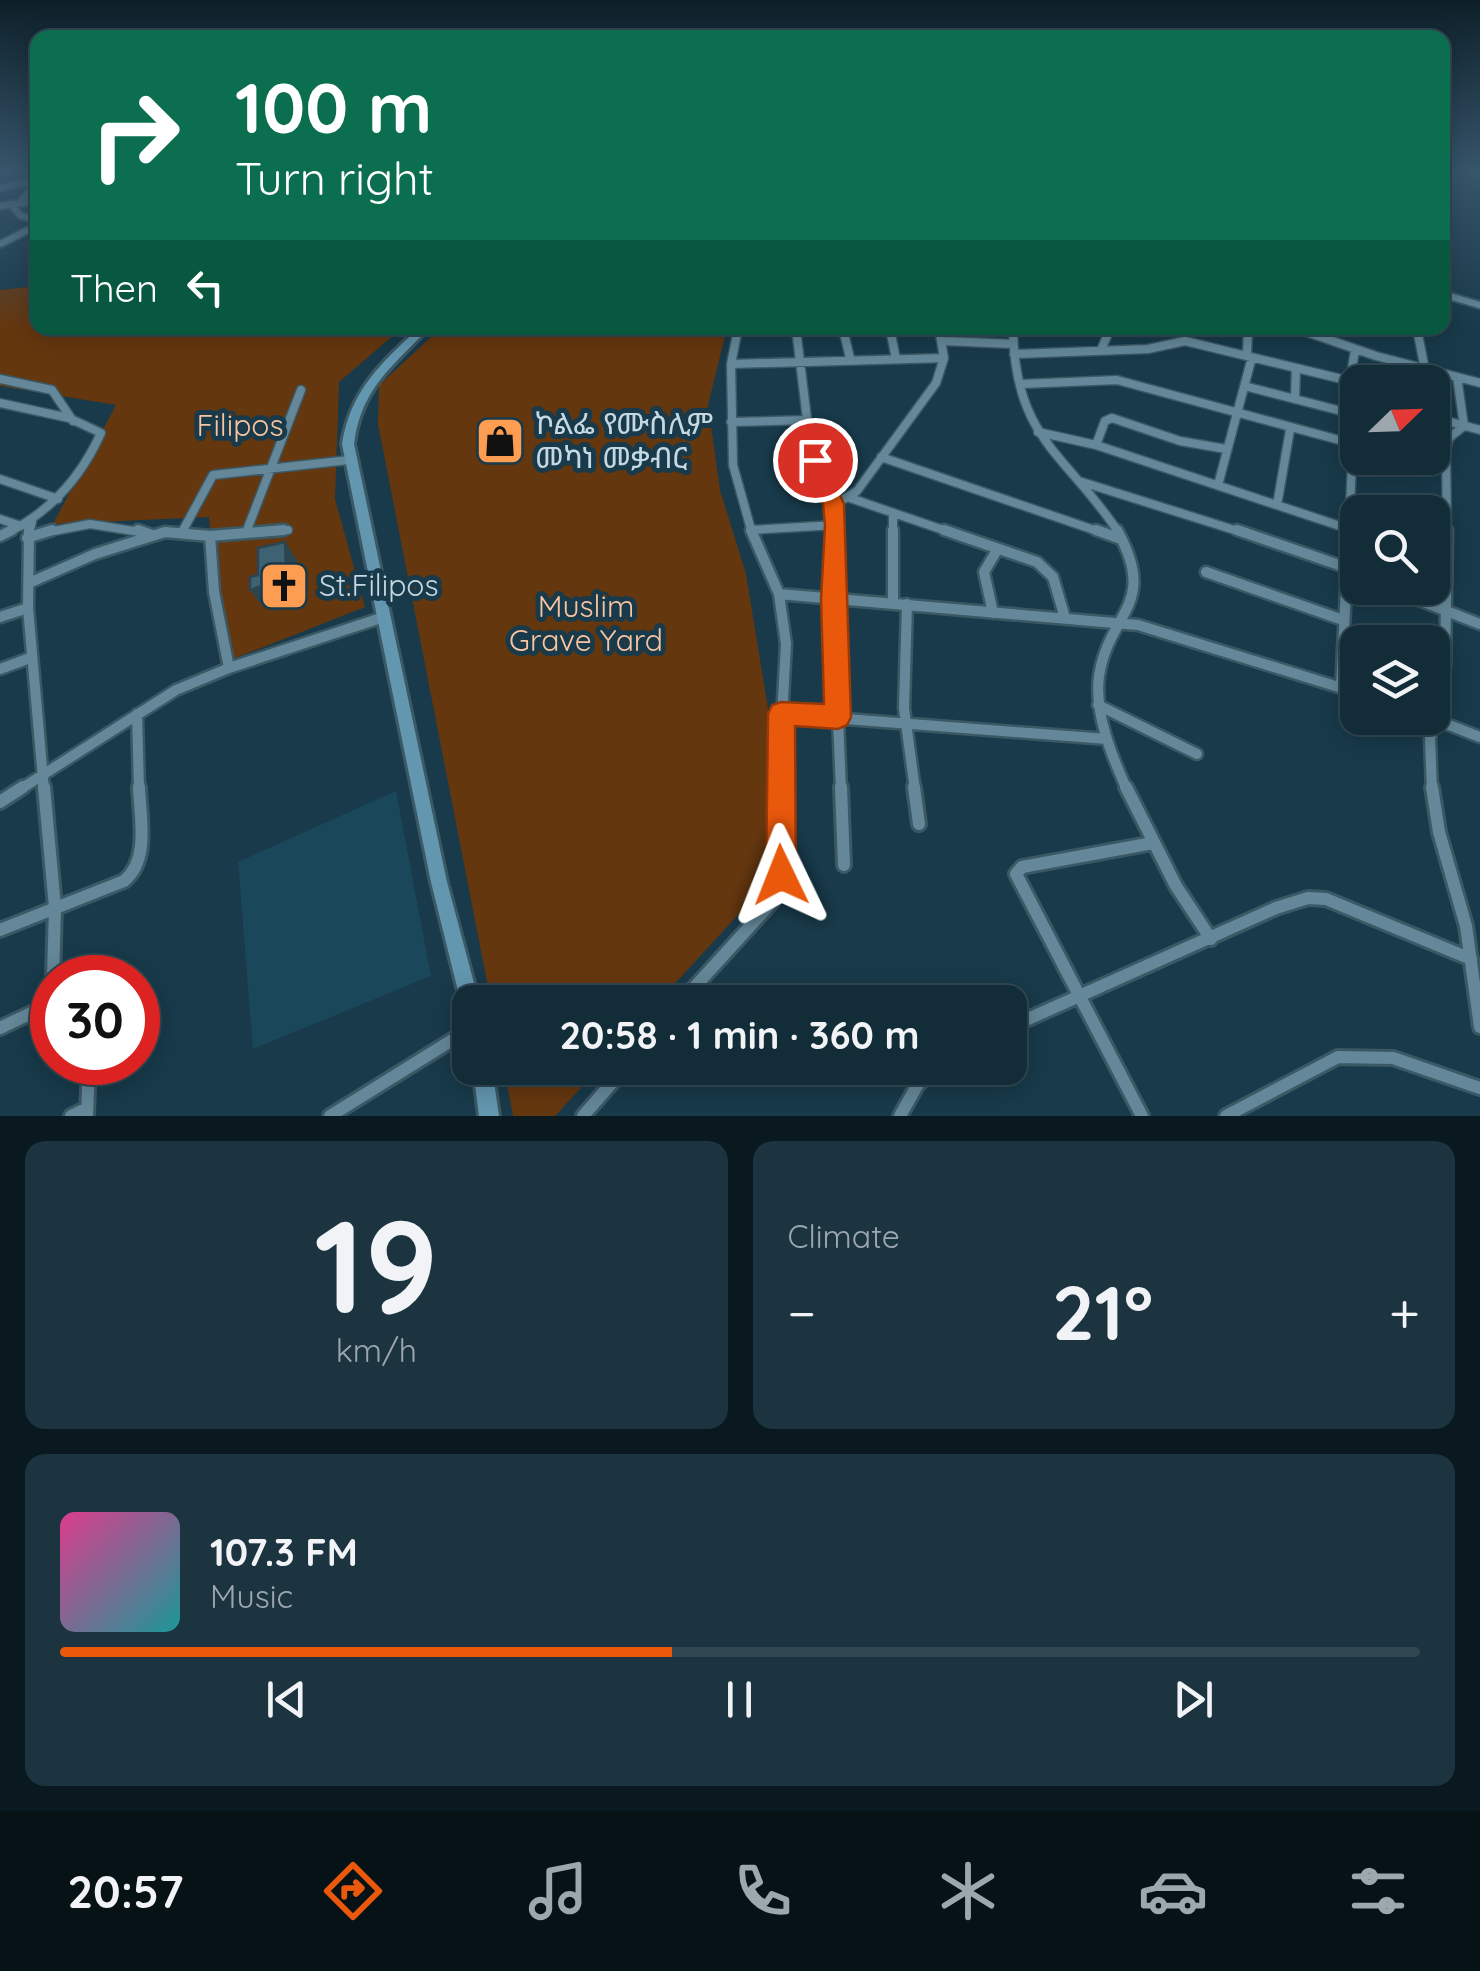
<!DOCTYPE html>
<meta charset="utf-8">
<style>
:root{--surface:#122c38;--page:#1b3440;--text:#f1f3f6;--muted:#9ca7ae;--line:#314853;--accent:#ea580c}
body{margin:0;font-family:Quicksand,"Noto Sans Ethiopic",sans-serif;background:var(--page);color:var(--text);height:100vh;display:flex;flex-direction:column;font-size:38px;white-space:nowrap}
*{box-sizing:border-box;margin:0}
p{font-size:32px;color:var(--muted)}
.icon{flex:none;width:55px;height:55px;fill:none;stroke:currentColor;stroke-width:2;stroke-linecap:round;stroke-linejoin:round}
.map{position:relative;height:1116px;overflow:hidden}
.panel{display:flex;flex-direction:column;gap:25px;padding:25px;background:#0a181f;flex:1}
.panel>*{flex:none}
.banner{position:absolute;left:30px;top:30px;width:1420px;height:305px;border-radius:20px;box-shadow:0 5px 25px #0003,0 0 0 2px var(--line);background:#0b6e4f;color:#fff;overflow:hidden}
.needle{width:65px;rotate:67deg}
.fabs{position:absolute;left:1340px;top:365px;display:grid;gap:20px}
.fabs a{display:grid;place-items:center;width:110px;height:110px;border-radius:20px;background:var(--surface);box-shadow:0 5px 25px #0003,0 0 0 2px var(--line);font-size:50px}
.speed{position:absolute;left:30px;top:955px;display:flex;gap:20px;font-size:50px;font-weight:700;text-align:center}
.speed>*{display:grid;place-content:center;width:130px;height:130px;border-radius:50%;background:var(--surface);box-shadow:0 5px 25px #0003,0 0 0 2px var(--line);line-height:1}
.speed .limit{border:15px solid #d22;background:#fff;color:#111}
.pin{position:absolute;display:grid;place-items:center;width:85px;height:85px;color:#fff;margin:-42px;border:5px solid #fff;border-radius:50%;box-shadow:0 2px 10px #0007}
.me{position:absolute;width:110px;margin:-55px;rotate:358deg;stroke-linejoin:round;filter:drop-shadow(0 0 8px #0008)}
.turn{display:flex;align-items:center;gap:35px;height:210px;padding:0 40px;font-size:45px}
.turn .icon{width:130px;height:130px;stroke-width:2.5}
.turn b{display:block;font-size:70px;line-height:85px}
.then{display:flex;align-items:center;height:95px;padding:0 40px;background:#0003;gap:20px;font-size:38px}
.big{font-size:75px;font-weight:700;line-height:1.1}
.panel .widget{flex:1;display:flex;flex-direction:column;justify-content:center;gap:15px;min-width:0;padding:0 35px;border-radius:20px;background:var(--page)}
.panel .dial{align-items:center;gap:0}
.dial b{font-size:130px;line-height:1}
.song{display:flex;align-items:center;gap:30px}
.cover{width:120px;height:120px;border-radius:15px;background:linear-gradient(135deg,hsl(330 70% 55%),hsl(180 70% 35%))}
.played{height:10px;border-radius:5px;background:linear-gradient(90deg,var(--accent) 45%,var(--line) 45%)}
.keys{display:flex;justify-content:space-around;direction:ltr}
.heat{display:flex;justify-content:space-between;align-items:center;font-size:55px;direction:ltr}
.panel .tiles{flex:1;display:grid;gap:25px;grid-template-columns:1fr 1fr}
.widget:last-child{grid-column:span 2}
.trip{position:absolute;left:452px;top:985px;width:575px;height:100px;border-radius:20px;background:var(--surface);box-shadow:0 5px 25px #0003,0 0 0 2px var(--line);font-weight:700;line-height:100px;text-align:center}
.tabs{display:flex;height:160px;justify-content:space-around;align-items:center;background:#071216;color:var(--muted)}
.tabs .icon{width:70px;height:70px}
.tabs .current{color:var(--accent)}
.tabs b{font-size:45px;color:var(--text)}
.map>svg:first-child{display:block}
.built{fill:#1b475a}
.green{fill:#65370f}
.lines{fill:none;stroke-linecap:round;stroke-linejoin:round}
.street-far3-casing{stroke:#3b5865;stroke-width:10}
.street-far2-casing{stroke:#3b5865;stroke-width:11}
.street-far1-casing{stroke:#3b5865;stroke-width:15}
.street-casing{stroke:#3b5865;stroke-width:18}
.secondary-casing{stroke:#3b5865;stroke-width:6}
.street-far3{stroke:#648899;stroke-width:6}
.street-far2{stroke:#648899;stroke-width:8}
.street-far1{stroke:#648899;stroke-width:10}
.street{stroke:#648899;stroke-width:12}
.secondary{fill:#6397af;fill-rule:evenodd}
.shaded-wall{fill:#2c4550}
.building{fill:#3f6272;stroke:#2c4550;stroke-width:2.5}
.route{fill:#ea580c;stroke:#983908;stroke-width:2.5}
.labels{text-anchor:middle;stroke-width:10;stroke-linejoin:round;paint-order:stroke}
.poi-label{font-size:30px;fill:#c6d8e2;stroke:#183a4a;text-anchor:start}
.park-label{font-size:30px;fill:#f9c5a0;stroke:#183a4a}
</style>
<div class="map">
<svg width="1480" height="1116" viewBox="0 0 1480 1116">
<rect width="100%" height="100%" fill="#183a4a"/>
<path class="built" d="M396,791l35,185 -178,73 -15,-187z"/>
<path class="green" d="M37,286l1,42h364l-63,54 -4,117 30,108 -145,57 -11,-147 -156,7 63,-119 -116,-19v-96z
M441,328h286l-19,77 12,85 26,84 46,282 -134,146h-167l-113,-578 1,-39z
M504,1068h95l-44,48h-42z"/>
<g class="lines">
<g class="street-far3-casing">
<path id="street-far3" d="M0,188l38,-9
M20,203l18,-22
M11,204l9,11 18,6
M0,206l38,-5
M0,244l38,-19
M1442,294l38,11
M1296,328l9,3"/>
</g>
<g class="street-far2-casing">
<path id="street-far2" d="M738,329l-7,35 2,101 19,68
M796,329l13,106 25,70 2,28
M843,329l7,29
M890,329l6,30
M1013,329c2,111 53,124 106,204
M1298,329l78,27 104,27
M1417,329l8,41
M944,341l69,3
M1101,350l9,-21
M1014,354l134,-5 37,-8 165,40
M1247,355l1,-26
M731,364l213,-6
M1457,377l7,49
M0,379l52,11 21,31
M1021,384l96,-4 226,61
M1248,387l105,27
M1295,398l1,-30
M0,403l69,15 32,15c-20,44 -51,79 -94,100
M1432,417l48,13
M731,422l76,-2
M1038,432l58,13 250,83
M1096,445l9,-24 7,-3 68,23 46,8
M881,457l222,76
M0,479l58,20
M1082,482l162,51
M1218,485l34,-128
M850,498l102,35
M834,505l23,-14 79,-108 8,-25 -5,-29
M1277,505l13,-75
M893,514v19
M0,519l21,7
M247,530l54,-140
M750,530l86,-5
M182,532l31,-57 136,-15
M29,533l3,-11
M43,533l47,-9 56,9
M162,533h12
M251,533l37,-3
M1349,533l3,-72 -9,-20 12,-7 -5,-53 5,-31
M1447,533l-1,-83 3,-12 15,-12"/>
</g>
<g class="street-far1-casing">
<path id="street-far1" d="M29,530l-1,78 16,182
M138,530l14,5
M751,530l28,64 7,50 -8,146
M836,530l-3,69 8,191
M893,530v72
M944,530l93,32 16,15 12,41
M1096,530l25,9
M1117,530c42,76 -8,81 -18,146 -5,38 13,80 28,114
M1237,530l108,37
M0,536l12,-6
M210,536l4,56 15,76
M27,538l25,-8
M1206,572l137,48
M29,583l66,-29 70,-22 45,4 74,-6
M1388,588l92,36
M779,594l359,31 220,68
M907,604l-3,104 11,82
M993,613l-9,-41 13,-22
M0,617l28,-9
M0,669l30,-11
M1341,688l8,-158
M1098,705l99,49
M137,714l2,76
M781,714l326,25
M1431,718l49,19
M19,790l157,-100 53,-22 155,-51
M1432,790l-2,-51 15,-72 2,-137"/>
</g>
<g class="street-casing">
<path id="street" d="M44,787l11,120 -2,71
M841,787l3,78
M914,787l5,37
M1126,787l50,99 35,53
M1432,787l7,45 27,94 14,101
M0,802l23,-15
M0,930l124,-49c26,-21 16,-63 15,-94
M681,1002l92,-101 8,-17 -3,-97
M1010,1027l266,-119 32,-10 18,1 145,60
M0,1028l52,-25
M71,1116l16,-8
M87,1116l2,-54
M330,1116l140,-87
M583,1116l42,-48
M900,1116l18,-32 19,-16
M1142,1116l-126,-242 6,-7 131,-24
M1226,1116l112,-59 55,1 87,30"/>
</g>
<g class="secondary-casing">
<path id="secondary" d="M419,328h10c-36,38 -68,60 -75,116l93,438 32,120h-9v10l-6,-3 -3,-6 -30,-121 -89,-438c8,-53 40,-82 77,-116z
M473,1068h19l7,48h-20z"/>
</g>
<use href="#street-far3" class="street-far3"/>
<use href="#street-far2" class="street-far2"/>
<use href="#street-far1" class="street-far1"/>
<use href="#street" class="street"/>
<use href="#secondary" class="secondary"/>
</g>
<path class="shaded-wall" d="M285,542l12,18v12l9,13v12l-8,2v6l-26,6 -4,-5 -5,1 -13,-17 36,-9z"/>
<path class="building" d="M285,542l1,27 8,-2v12l-8,2v6l-27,7v-7l-9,3v-13l8,-2v-27z"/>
<linearGradient id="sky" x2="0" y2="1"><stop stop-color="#0d2029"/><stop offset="0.52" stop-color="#37556b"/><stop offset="1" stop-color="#37556b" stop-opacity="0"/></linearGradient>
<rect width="1480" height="328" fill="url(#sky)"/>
<path class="route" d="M815,453l10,7 19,44 7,213 -4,8 -9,4 -43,-3 1,149 -5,11 -10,4 -11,-4 -4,-11 2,-161 4,-9 9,-3 43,2 -3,-105 4,-74 -2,-21 -18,-44z"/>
<defs>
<g id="shop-square" transform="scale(2.5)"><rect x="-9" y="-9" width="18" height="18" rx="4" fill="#fc9d52" stroke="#183a4a"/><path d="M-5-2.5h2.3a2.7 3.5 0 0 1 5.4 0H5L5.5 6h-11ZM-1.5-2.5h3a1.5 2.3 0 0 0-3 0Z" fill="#111"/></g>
<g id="church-square" transform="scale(2.5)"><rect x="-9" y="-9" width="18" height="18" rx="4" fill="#fc9d52" stroke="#183a4a"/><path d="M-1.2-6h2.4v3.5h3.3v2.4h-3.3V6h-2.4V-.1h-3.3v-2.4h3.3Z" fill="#111"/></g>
</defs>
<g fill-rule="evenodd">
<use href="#shop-square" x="500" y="441"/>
<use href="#church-square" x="284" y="586"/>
</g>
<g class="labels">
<g class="poi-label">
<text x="535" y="434">ኮልፌ የሙስሊም<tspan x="535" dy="34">መካነ መቃብር</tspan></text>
<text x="319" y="596">St.Filipos</text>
</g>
<g class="park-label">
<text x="240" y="436">Filipos</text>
<text x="586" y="617">Muslim<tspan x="586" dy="34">Grave Yard</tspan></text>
</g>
</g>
</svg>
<div class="fabs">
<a><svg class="needle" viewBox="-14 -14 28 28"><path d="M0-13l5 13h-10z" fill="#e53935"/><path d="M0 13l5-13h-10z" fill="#9ca7ae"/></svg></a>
<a><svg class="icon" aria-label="search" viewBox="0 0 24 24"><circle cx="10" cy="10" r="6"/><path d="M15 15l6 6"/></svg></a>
<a><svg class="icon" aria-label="layers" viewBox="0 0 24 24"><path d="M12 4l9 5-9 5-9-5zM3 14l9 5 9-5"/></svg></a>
</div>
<div class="speed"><div class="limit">30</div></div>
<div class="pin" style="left:815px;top:460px;background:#d93025"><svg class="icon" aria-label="arrive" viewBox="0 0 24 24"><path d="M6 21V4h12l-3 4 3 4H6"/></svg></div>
<svg class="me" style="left:781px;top:875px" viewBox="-20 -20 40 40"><path d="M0-17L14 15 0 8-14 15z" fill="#ea580c" stroke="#fff" stroke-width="4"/></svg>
<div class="trip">20:58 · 1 min · 360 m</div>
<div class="banner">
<div class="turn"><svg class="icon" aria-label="right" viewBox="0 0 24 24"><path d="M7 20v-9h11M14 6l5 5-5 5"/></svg><div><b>100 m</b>Turn right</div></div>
<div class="then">Then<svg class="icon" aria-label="left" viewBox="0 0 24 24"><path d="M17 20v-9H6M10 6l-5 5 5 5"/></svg></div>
</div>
</div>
<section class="panel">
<div class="tiles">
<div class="widget dial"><b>19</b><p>km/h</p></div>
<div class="widget"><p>Climate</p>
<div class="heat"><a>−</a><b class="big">21°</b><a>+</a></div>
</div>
<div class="widget">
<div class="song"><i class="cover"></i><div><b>107.3 FM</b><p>Music</p></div></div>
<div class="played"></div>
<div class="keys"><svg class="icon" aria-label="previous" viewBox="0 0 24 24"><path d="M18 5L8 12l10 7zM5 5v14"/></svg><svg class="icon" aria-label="pause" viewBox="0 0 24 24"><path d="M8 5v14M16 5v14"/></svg><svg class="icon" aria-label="next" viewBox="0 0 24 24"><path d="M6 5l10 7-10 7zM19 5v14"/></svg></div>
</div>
</div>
</section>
<nav class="tabs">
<b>20:57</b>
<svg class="icon current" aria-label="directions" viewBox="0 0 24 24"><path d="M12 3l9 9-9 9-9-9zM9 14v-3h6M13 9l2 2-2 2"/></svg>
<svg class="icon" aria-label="music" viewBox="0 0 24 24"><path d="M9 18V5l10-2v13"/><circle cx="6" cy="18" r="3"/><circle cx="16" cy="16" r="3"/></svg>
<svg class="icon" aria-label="phone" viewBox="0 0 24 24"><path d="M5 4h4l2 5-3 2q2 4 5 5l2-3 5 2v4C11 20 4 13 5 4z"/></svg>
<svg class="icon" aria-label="climate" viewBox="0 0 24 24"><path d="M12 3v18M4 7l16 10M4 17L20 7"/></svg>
<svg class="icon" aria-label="car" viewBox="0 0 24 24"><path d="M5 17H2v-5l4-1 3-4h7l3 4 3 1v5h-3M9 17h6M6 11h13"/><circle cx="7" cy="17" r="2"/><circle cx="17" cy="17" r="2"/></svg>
<svg class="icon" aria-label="filters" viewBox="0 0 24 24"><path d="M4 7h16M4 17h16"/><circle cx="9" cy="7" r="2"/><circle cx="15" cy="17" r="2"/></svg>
</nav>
